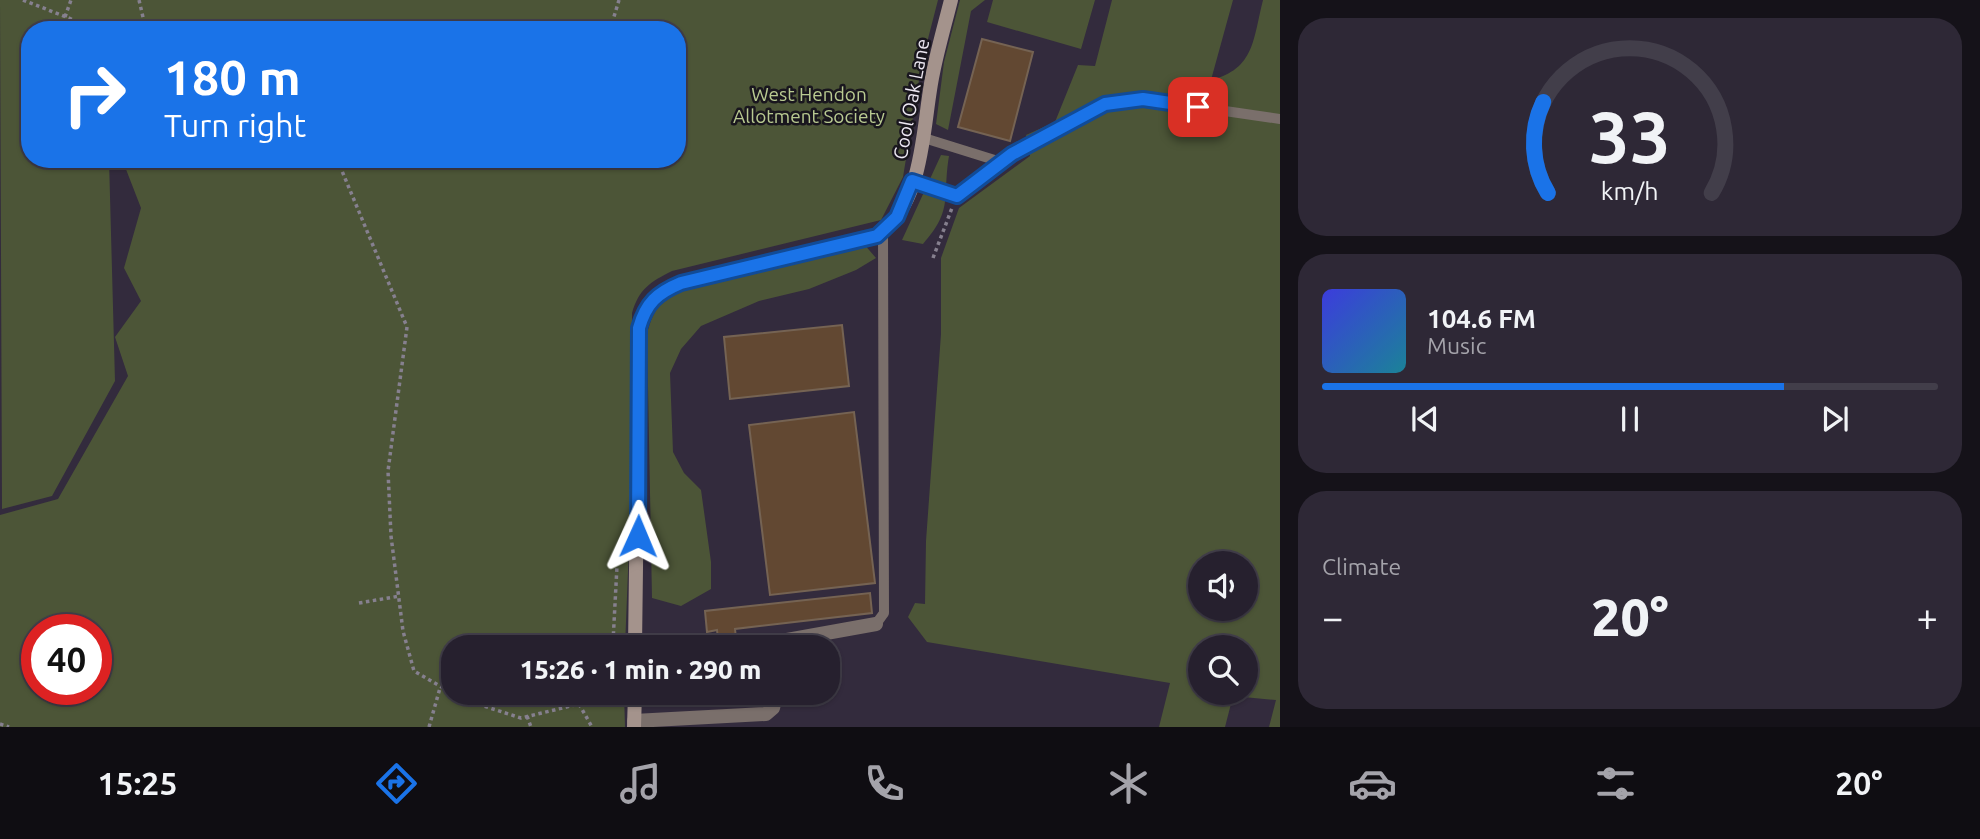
<!DOCTYPE html>
<meta charset="utf-8">
<style>
:root{--surface:#26202e;--page:#2e2836;--text:#f1f3f6;--muted:#a4a3aa;--line:#423e4a;--accent:#1a73e8}
body{margin:0;font-family:Ubuntu,sans-serif;background:var(--page);color:var(--text);height:100vh;display:flex;flex-direction:column;font-size:26px;white-space:nowrap}
*{box-sizing:border-box;margin:0}
p{font-size:23px;color:var(--muted)}
.icon{flex:none;width:38px;height:38px;fill:none;stroke:currentColor;stroke-width:2;stroke-linecap:round;stroke-linejoin:round}
.map{position:relative;flex:1;overflow:hidden}
.panel{display:flex;flex-direction:column;gap:18px;padding:18px;background:#151219;width:700px}
.panel>*{flex:none}
.banner{position:absolute;left:21px;top:21px;width:665px;height:147px;border-radius:28px;box-shadow:0 2px 5px #0004,0 0 0 2px var(--line);background:#1a73e8;color:#fff;overflow:hidden}
.controls{position:absolute;left:1188px;top:551px;display:grid;gap:14px}
.controls a{display:grid;place-items:center;width:70px;height:70px;border-radius:50%;background:var(--surface);box-shadow:0 2px 5px #0004,0 0 0 2px var(--line);font-size:35px}
.speed{position:absolute;left:21px;top:614px;display:flex;gap:14px;font-size:35px;font-weight:700;text-align:center}
.speed>*{display:grid;place-content:center;width:91px;height:91px;border-radius:50%;background:var(--surface);box-shadow:0 2px 5px #0004,0 0 0 2px var(--line);line-height:1}
.speed .limit{border:10px solid #d22;background:#fff;color:#111}
.pin{position:absolute;display:grid;place-items:center;width:60px;height:60px;color:#fff;margin:-30px;border-radius:14px;box-shadow:0 4px 10px #0006}
.me{position:absolute;width:77px;margin:-38px;rotate:1deg;stroke-linejoin:round;filter:drop-shadow(0 0 5px #0008)}
.turn{display:flex;align-items:center;gap:24px;height:147px;padding:0 28px;font-size:32px}
.turn .icon{width:91px;height:91px;stroke-width:2.5}
.turn b{display:block;font-size:49px;line-height:60px}
.big{font-size:52px;font-weight:800;line-height:1.1}
.panel .tile{flex:1;display:flex;flex-direction:column;justify-content:center;gap:10px;min-width:0;padding:0 24px;border-radius:28px;background:var(--page)}
.panel .dial{align-items:center;gap:0}
.dial svg{height:182px;overflow:visible;fill:none;stroke:var(--line);stroke-width:7;stroke-linecap:round;text-anchor:middle}
.dial text{fill:var(--text);stroke:none}
.song{display:flex;align-items:center;gap:21px}
.cover{width:84px;height:84px;border-radius:10px;background:linear-gradient(135deg,hsl(240 70% 55%),hsl(190 70% 35%))}
.played{height:7px;border-radius:4px;background:linear-gradient(90deg,var(--accent) 75%,var(--line) 75%)}
.keys{display:flex;justify-content:space-around;direction:ltr}
.heat{display:flex;justify-content:space-between;align-items:center;font-size:38px;direction:ltr}
.trip{position:absolute;left:441px;top:635px;width:399px;height:70px;border-radius:28px;background:var(--surface);box-shadow:0 2px 5px #0004,0 0 0 2px var(--line);font-weight:800;line-height:70px;text-align:center}
.tabs{display:flex;height:112px;justify-content:space-around;align-items:center;background:#0f0d12;color:var(--muted)}
.tabs .icon{width:49px;height:49px}
.tabs .active{color:var(--accent)}
.tabs b{font-size:32px;color:var(--text)}
main{display:flex;flex:1;min-height:0}
.map>svg:first-child{display:block}
.green{fill:#4c5537;fill-rule:evenodd}
.building{fill:#624832;stroke:#756353;stroke-width:2}
.lines{fill:none;stroke-linecap:round;stroke-linejoin:round}
.path{stroke:#86808f;stroke-width:3.5;stroke-dasharray:3.5 3.5;stroke-linecap:butt}
.lane{stroke:#7a6f6b;stroke-width:10}
.street{stroke:#7a6f6b;stroke-width:14}
.secondary{stroke:#a4938c;stroke-width:14}
.route-casing{stroke:#114b97;stroke-width:18}
.route{stroke:#1a73e8;stroke-width:12}
.labels{text-anchor:middle;stroke-width:5;stroke-linejoin:round;paint-order:stroke}
.park-label{font-size:19px;fill:#b9ca91;stroke:#19161e}
.street-label{font-size:19px;fill:#ede8f3;stroke:#19161e}
</style>
<main>
<div class="map">
<svg width="1280" height="727" viewBox="0 0 1280 727">
<rect width="100%" height="100%" fill="#332b3d"/>
<path class="green" d="M0,0h938l-16,62 -19,115 -22,43 -209,51c-22,11 -33,18 -40,42l1,132 -8,202 -172,1v45h171l1,34h-625v-212l58,-16 70,-123 -13,-39 26,-36 -17,-33 17,-60 -19,-49h555v-129h-647v129h79l6,222 -63,115 -50,13zM37,630h59v60h-59z
M960,0h25l-14,11 -23,119 -12,-6 8,-62z
M993,0h102l-14,49 -94,-27z
M1112,0h121l-22,80c44,-11 42,-41 52,-80h17v727h-11l7,-27 -43,-4 -8,31h-66l11,-44 -243,-41 -19,-25 7,-14 10,1 1,-63 15,-207v-76l18,-50 71,-52 -4,-21 29,-13 23,-57 17,1zM1200,564h46v45h-46zM1200,648h46v45h-46z
M941,155l8,1c-7,42 5,53 -26,88l-21,-4z
M863,243l13,15 -20,12 -47,19 -50,12 -58,25 -20,23 -11,24 3,79 11,21 17,17 10,72v27l-30,17 -29,-8 -5,-264c7,-28 14,-32 39,-46z"/>
<path class="building" d="M982,39l51,13 -23,89 -52,-14z
M842,325l7,61 -119,13 -6,-62z
M854,412l21,171 -105,12 -21,-170z
M870,593l2,20 -137,16 2,19h-18l-2,-18 -10,2 -2,-21z"/>
<g class="lines">
<path class="path" d="M23,0l76,30
M139,0l7,30
M65,17l6,-17
M610,30l9,-30
M337,159l70,168 -19,144 3,65 12,95 11,40 48,28 59,19 58,-14 6,-11
M933,258l19,-50
M359,603l41,-7
M610,648l3,-6 4,-76
M579,704l13,23
M527,716l4,11
M0,724l9,3
M429,727l11,-39"/>
<path class="lane" d="M924,138l77,24 104,-58 38,-5 137,20
M912,181l45,15 44,-34
M876,624l8,-11 -1,-381"/>
<path class="street" d="M776,648v-6l100,-18
M634,721l132,-7 7,-6 4,-15"/>
<path class="secondary" d="M635,648l4,-320c7,-25 18,-35 42,-45l196,-47c49,-34 45,-112 56,-163 5,-25 12,-49 18,-73
M634,727l1,-34"/>
</g>
<g class="lines">
<g class="route-casing">
<path id="route" d="M638,536l1,-208c7,-25 18,-35 42,-45l196,-47 20,-19 15,-36 45,15 55,-42 93,-50 38,-5 55,8"/>
</g>
<use href="#route" class="route"/>
</g>
<g class="labels">
<g class="park-label">
<text x="809" y="101">West Hendon<tspan x="809" dy="22">Allotment Society</tspan></text>
</g>
<g class="street-label">
<text transform="translate(911 99) rotate(-79)" y="7">Cool Oak Lane</text>
</g>
</g>
</svg>
<div class="controls">
<a><svg class="icon" aria-label="sound" viewBox="0 0 24 24"><path d="M4 9h4l5-4v14l-5-4H4zM17 9q2 3 0 6"/></svg></a>
<a><svg class="icon" aria-label="search" viewBox="0 0 24 24"><circle cx="10" cy="10" r="6"/><path d="M15 15l6 6"/></svg></a>
</div>
<div class="speed"><div class="limit">40</div></div>
<div class="pin" style="left:1198px;top:107px;background:#d93025"><svg class="icon" aria-label="arrive" viewBox="0 0 24 24"><path d="M6 21V4h12l-3 4 3 4H6"/></svg></div>
<svg class="me" style="left:638px;top:536px" viewBox="-20 -20 40 40"><path d="M0-17L14 15 0 8-14 15z" fill="#1a73e8" stroke="#fff" stroke-width="4"/></svg>
<div class="trip">15:26 · 1 min · 290 m</div>
<div class="banner">
<div class="turn"><svg class="icon" aria-label="right" viewBox="0 0 24 24"><path d="M7 20v-9h11M14 6l5 5-5 5"/></svg><div><b>180 m</b>Turn right</div></div>
</div>
</div>
<section class="panel">
<div class="tile dial"><svg viewBox="0 0 100 80">
<path d="M14 69A42 42 0 1 1 86 69"/>
<path d="M14 69A42 42 0 0 1 12 29" stroke="#1a73e8"/>
<text x="50" y="56" font-size="32" font-weight="700">33</text>
<text x="50" y="72" font-size="11">km/h</text>
</svg></div>
<div class="tile">
<div class="song"><i class="cover"></i><div><b>104.6 FM</b><p>Music</p></div></div>
<div class="played"></div>
<div class="keys"><svg class="icon" aria-label="previous" viewBox="0 0 24 24"><path d="M18 5L8 12l10 7zM5 5v14"/></svg><svg class="icon" aria-label="pause" viewBox="0 0 24 24"><path d="M8 5v14M16 5v14"/></svg><svg class="icon" aria-label="next" viewBox="0 0 24 24"><path d="M6 5l10 7-10 7zM19 5v14"/></svg></div>
</div>
<div class="tile"><p>Climate</p>
<div class="heat"><a>−</a><b class="big">20°</b><a>+</a></div>
</div>
</section>
</main>
<nav class="tabs">
<b>15:25</b>
<svg class="icon active" aria-label="directions" viewBox="0 0 24 24"><path d="M12 3l9 9-9 9-9-9zM9 14v-3h6M13 9l2 2-2 2"/></svg>
<svg class="icon" aria-label="music" viewBox="0 0 24 24"><path d="M9 18V5l10-2v13"/><circle cx="6" cy="18" r="3"/><circle cx="16" cy="16" r="3"/></svg>
<svg class="icon" aria-label="phone" viewBox="0 0 24 24"><path d="M5 4h4l2 5-3 2q2 4 5 5l2-3 5 2v4C11 20 4 13 5 4z"/></svg>
<svg class="icon" aria-label="climate" viewBox="0 0 24 24"><path d="M12 3v18M4 7l16 10M4 17L20 7"/></svg>
<svg class="icon" aria-label="car" viewBox="0 0 24 24"><path d="M5 17H2v-5l4-1 3-4h7l3 4 3 1v5h-3M9 17h6M6 11h13"/><circle cx="7" cy="17" r="2"/><circle cx="17" cy="17" r="2"/></svg>
<svg class="icon" aria-label="filters" viewBox="0 0 24 24"><path d="M4 7h16M4 17h16"/><circle cx="9" cy="7" r="2"/><circle cx="15" cy="17" r="2"/></svg>
<b>20°</b>
</nav>
